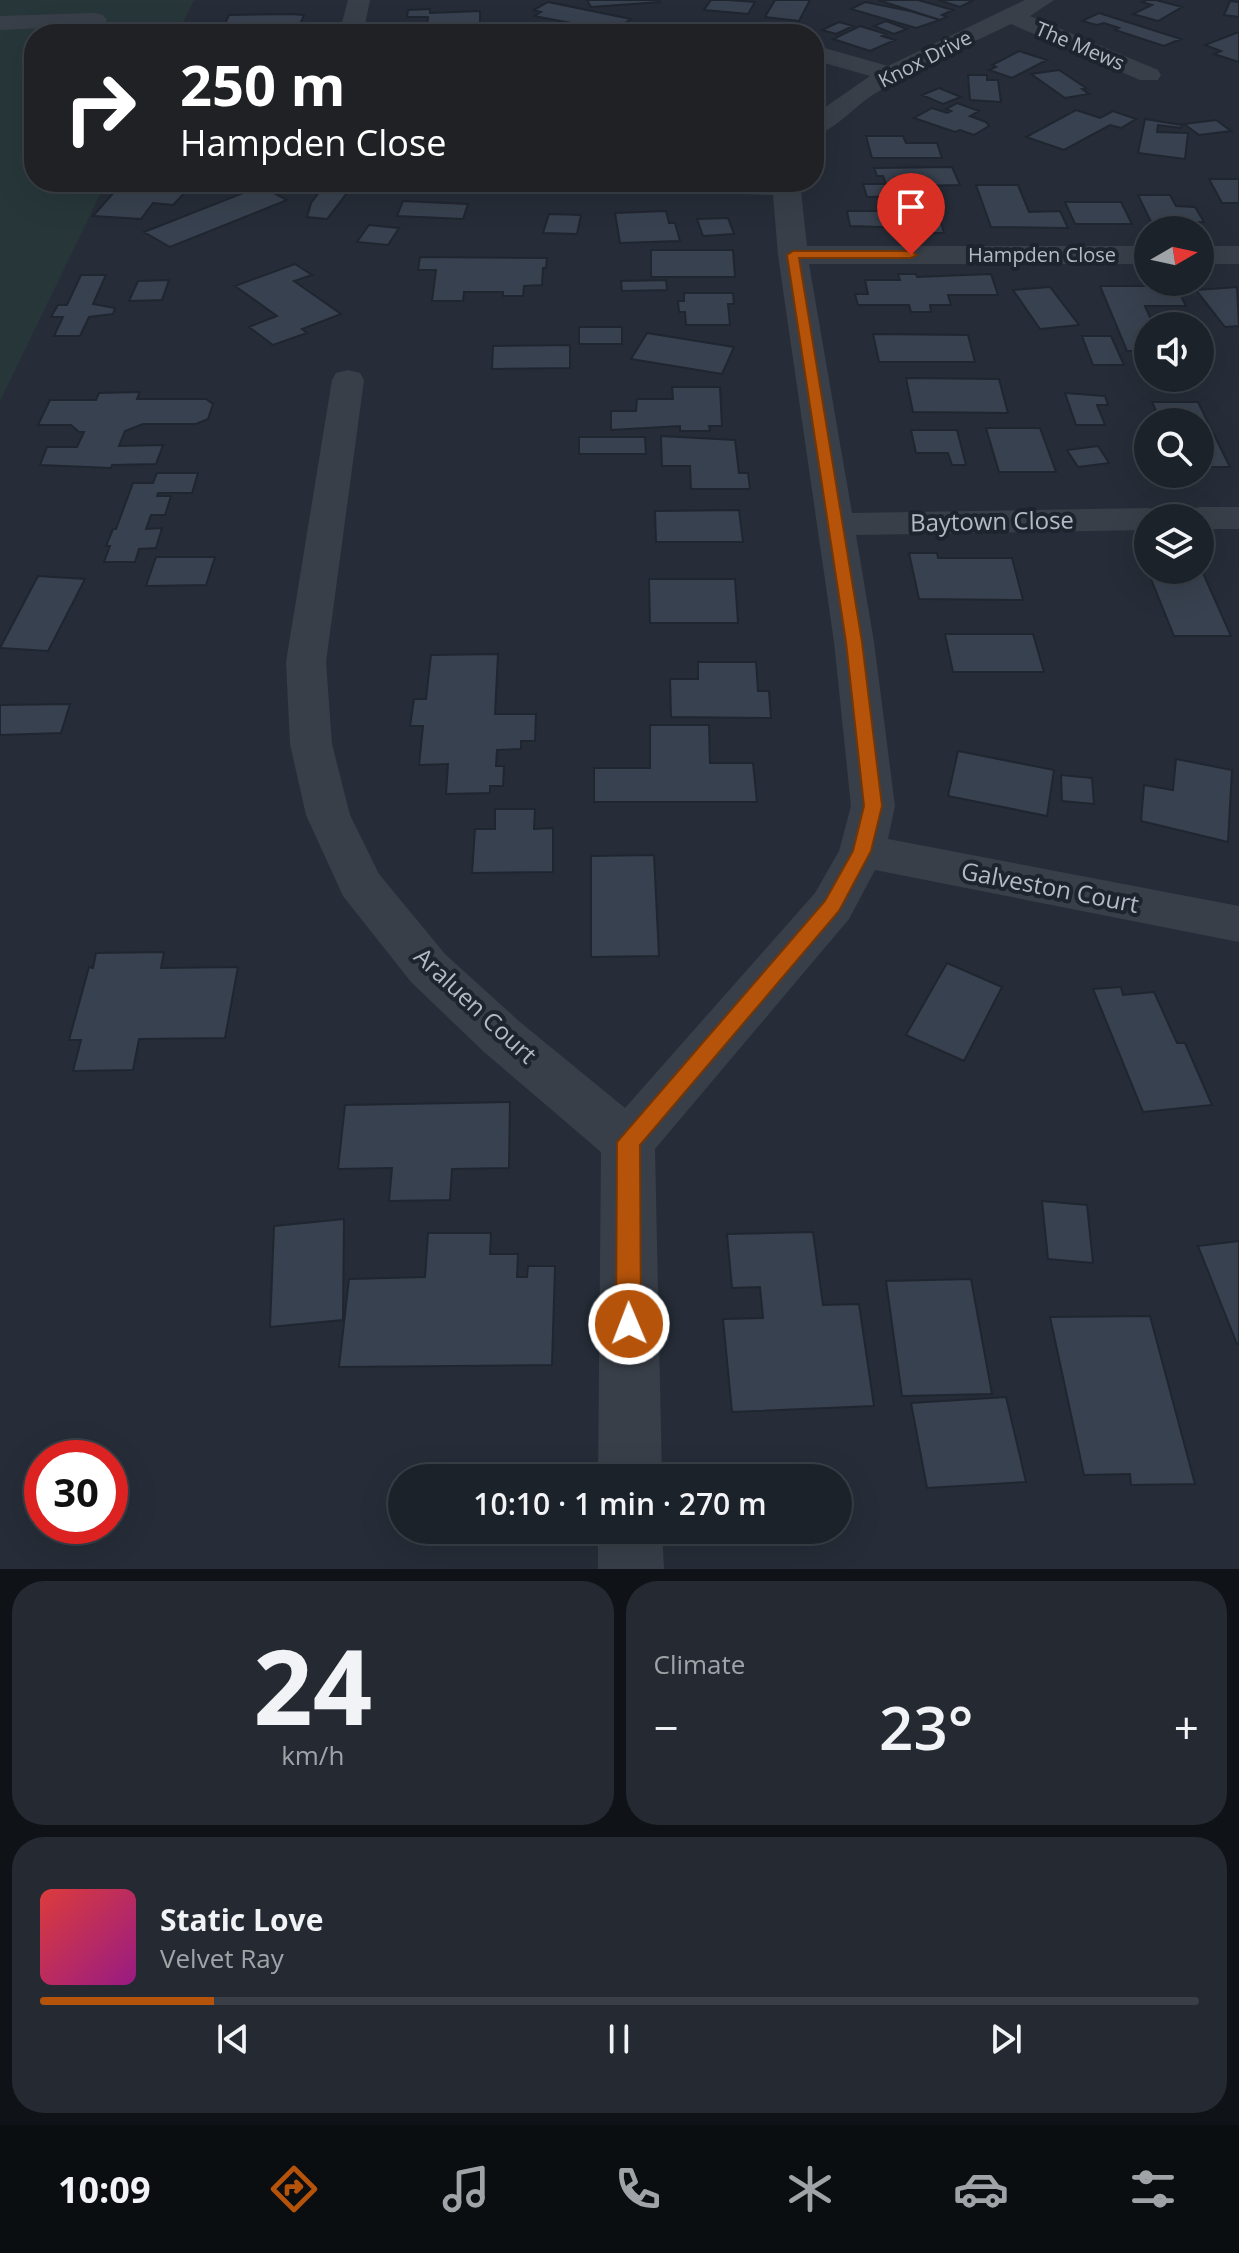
<!DOCTYPE html>
<meta charset="utf-8">
<style>
:root{--surface:#1c222a;--page:#252a32;--text:#f1f3f6;--muted:#a0a4a8;--line:#3a3f47;--accent:#b45309}
body{margin:0;font-family:"Open Sans",sans-serif;background:var(--page);color:var(--text);height:100vh;display:flex;flex-direction:column;font-size:30px;white-space:nowrap}
*{box-sizing:border-box;margin:0}
p{font-size:26px;color:var(--muted)}
.icon{flex:none;width:44px;height:44px;fill:none;stroke:currentColor;stroke-width:2;stroke-linecap:round;stroke-linejoin:round}
.map{position:relative;height:1569px;overflow:hidden}
.drawer{display:flex;flex-direction:column;gap:12px;padding:12px;background:#0f1317;flex:1}
.drawer>*{flex:none}
.top-card{position:absolute;left:24px;top:24px;width:800px;height:168px;border-radius:32px;box-shadow:0 8px 32px #0002,0 0 0 2px var(--line);background:#202124;color:#fff;overflow:hidden}
.needle{width:52px;rotate:81deg}
.fabs{position:absolute;left:1134px;top:216px;display:grid;gap:16px}
.fabs a{display:grid;place-items:center;width:80px;height:80px;border-radius:50%;background:var(--surface);box-shadow:0 8px 32px #0002,0 0 0 2px var(--line);font-size:40px}
.speed{position:absolute;left:24px;top:1440px;display:flex;gap:16px;font-size:40px;font-weight:700;text-align:center}
.speed>*{display:grid;place-content:center;width:104px;height:104px;border-radius:50%;background:var(--surface);box-shadow:0 8px 32px #0002,0 0 0 2px var(--line);line-height:1}
.speed .limit{border:12px solid #d22;background:#fff;color:#111}
.pin{position:absolute;display:grid;place-items:center;width:68px;height:68px;color:#fff;margin:-82px -34px;border-radius:50% 50% 50% 0;rotate:-45deg;box-shadow:0 0 8px #0007}
.pin .icon{rotate:45deg}
.me{position:absolute;width:88px;margin:-44px;rotate:359deg;stroke-linejoin:round;filter:drop-shadow(0 0 6px #0008)}
.turn{display:flex;align-items:center;gap:28px;height:168px;padding:0 24px;font-size:36px}
.turn .icon{width:104px;height:104px;stroke-width:2.5}
.turn b{display:block;font-size:56px;line-height:68px}
.big{font-size:60px;font-weight:600;line-height:1.1}
.drawer .widget{flex:1;display:flex;flex-direction:column;justify-content:center;gap:12px;min-width:0;padding:0 28px;border-radius:32px;background:var(--page)}
.drawer .dial{align-items:center;gap:0}
.dial b{font-size:104px;line-height:1}
.song{display:flex;align-items:center;gap:24px}
.cover{width:96px;height:96px;border-radius:12px;background:linear-gradient(135deg,hsl(0 70% 55%),hsl(310 70% 35%))}
.played{height:8px;border-radius:4px;background:linear-gradient(90deg,var(--accent) 15%,var(--line) 15%)}
.keys{display:flex;justify-content:space-around;direction:ltr}
.heat{display:flex;justify-content:space-between;align-items:center;font-size:44px;direction:ltr}
.drawer .tiles{flex:1;display:grid;gap:12px;grid-template-columns:1fr 1fr}
.widget:last-child{grid-column:span 2}
.trip{position:absolute;left:388px;top:1464px;width:464px;height:80px;border-radius:40px;background:var(--surface);box-shadow:0 8px 32px #0002,0 0 0 2px var(--line);font-weight:600;line-height:80px;text-align:center}
.tabs{display:flex;height:128px;justify-content:space-around;align-items:center;background:#0b0e11;color:var(--muted)}
.tabs .icon{width:56px;height:56px}
.tabs .selected{color:var(--accent)}
.tabs b{font-size:36px;color:var(--text)}
.map>svg:first-child{display:block}
.green{fill:#273739}
.building{fill:#38414f;stroke:#202630;stroke-width:2}
.lines{fill:none;stroke-linecap:round;stroke-linejoin:round}
.minor{fill:#393f49;fill-rule:evenodd}
.route{fill:#b45309;stroke:#753606;stroke-width:2}
.labels{text-anchor:middle;stroke-width:8;stroke-linejoin:round;paint-order:stroke}
.far-street-label{font-size:20px;fill:#b4bac5;stroke:#1e242e}
.street-label{font-size:24px;fill:#b4bac5;stroke:#1e242e}
</style>
<div class="map">
<svg width="1239" height="1569" viewBox="0 0 1239 1569">
<rect width="100%" height="100%" fill="#262d38"/>
<path class="green" d="M0,0h194l-17,34h-143v148h72l-106,219z"/>
<path class="building" d="M587,0h72l1,2 -69,5z
M711,0h17l27,2 -7,12 -44,-4z
M775,0h35l-11,21 -34,-4z
M878,0h40l35,10 -11,5 5,2 -7,3z
M938,0h36l-14,7z
M1146,0h10l26,7 -24,14 -25,-7 19,-9 -10,-3z
M1230,1l9,1v15l-15,-2z
M548,2l83,17 -18,12 -79,-15 7,-4 -7,-2z
M865,2l45,9 30,9 -24,8 -65,-19z
M430,9v4l50,-2v12h-18v6h-22v-2h-13l1,-10h-21l1,-7z
M1099,13l82,26 -17,7 -49,-16 4,-2 -15,-5 -7,2 -15,-4z
M290,14l14,1 -5,12 -76,1 6,-13z
M886,21l21,8 -13,5 -20,-8z
M839,22l14,4 -17,8 -14,-4z
M860,26l26,8 -4,2 13,4 -25,11 -37,-12z
M528,27h34v7h-34z
M293,31l-1,3h-64l1,-2z
M1239,32v30l-25,-8 7,-3 -16,-6z
M1019,51l28,9 -35,18 -23,-8 7,-3 -4,-2z
M1059,70l27,18 -4,1 7,5 -24,4 -34,-24z
M968,75h19v5h11l3,22 -31,-2z
M939,88l22,9 -18,7 -21,-9z
M957,103l22,8 -9,5 16,6 3,4 -15,9 -14,-5 -5,2 -41,-14 18,-10 15,5 4,-2 -5,-2z
M1076,110l24,8 13,-7 23,8 -15,9 -11,-3 -46,25 -38,-13z
M1145,119l37,6 -1,3 -23,-3 -1,7 31,1 -3,26 -47,-6z
M1216,120l15,11 -32,4 -15,-11z
M866,136h37l3,7h31l5,15h-70z
M952,167l8,18 -43,1 3,10 -53,1 -4,-13h23l-3,-8h-6l-3,-8z
M1209,179h30v24h-17z
M151,182h44l-22,23 -20,-2 -12,16 -48,-3 22,-25h8l4,-5 20,1z
M205,182h40l2,2 -35,7z
M976,185h42l11,27 31,-1 8,17 -77,-1z
M261,186l26,14 -117,47 -26,-15z
M323,187l27,2 -23,30 -20,-2 4,-14z
M1138,195h32l6,11 19,1 9,15h-19l2,4h-34z
M403,201l65,3 -5,15 -66,-3z
M1065,202h56l11,22h-57z
M666,211l3,12h6l5,18 -60,2 -5,-30z
M847,211h91l6,22h-28l-2,-5 -64,-2z
M549,214l32,1 -4,19 -34,-1z
M728,218l6,16 -31,2 -6,-17z
M369,225l30,3 -11,17 -31,-3z
M651,250h82l2,27h-84z
M420,257l127,1 -1,10h-3l-1,17 -18,1 -1,10h-20v-4h-39l-1,9h-31l4,-31h-18z
M295,264l17,11 -18,6 47,33 -39,15 5,4 -34,12 -24,-18 28,-11 -42,-30z
M898,274h18l1,3 74,-3 7,21h-50l3,10h-21l1,7h-20l-2,-7h-51l-3,-11h13l-3,-14h35z
M81,275h25l-13,29 22,4 -2,6 -24,3 -9,19h-26l9,-19h-12l7,-12h9z
M169,280l-7,20 -33,1 9,-20z
M666,280l1,10 -45,1 -1,-10z
M1100,286h76l10,20h-41l9,20h-6v25h-21z
M1050,287l29,38 -39,4 -27,-39z
M1237,287l2,39 -14,1 -29,-37z
M684,293h49l1,11h-6l2,21h-44l-1,-13h-6l-1,-11h6z
M579,327h43v17h-43z
M647,333l87,14 -12,27 -91,-15z
M873,334l95,1 7,27h-96z
M1082,336h29l13,29h-31z
M570,345v23l-78,1 1,-23z
M906,378l93,1 9,34 -95,-1z
M672,387h48l2,39h-13l1,5h-30v-5l-69,4v-19h25l1,-12h36z
M140,392l-3,7h69l7,5 -5,15 -12,5h-53l-18,7 -6,15 44,-1 -7,19 -44,1 -1,3 -71,-3 7,-18h30l7,-15h-5l-8,-7h-33l12,-25h46l3,-7z
M1065,393l40,3 3,9h-11l8,20h-29z
M1152,402h46l32,65h-30v-45h-39z
M986,428h54l16,44h-57z
M911,430h46l9,35h-14l-4,-12h-32z
M661,436l74,4 4,33h9l2,16h-59l-1,-23h-28z
M579,437h66l1,17h-67z
M1098,446l11,17 -31,4 -11,-17z
M157,473h41l-6,20h-34l-1,3h14l-6,19h-14l-5,14 16,-1 -6,20 -17,1 -4,13h-31l6,-16h-4l7,-17h3l17,-46h20z
M739,510l4,32h-87l-1,-31z
M909,553h28l1,5h74l11,42 -104,-1z
M156,557h59l-9,28 -60,1z
M1203,573l28,63h-57l-25,-62z
M38,576l47,3 -37,72 -48,-3z
M649,579h86l3,44h-88z
M945,634h88l11,38h-91z
M498,654l-3,60h41l-1,27h-14v8l-24,1 -1,16h8l-1,20h-13v7l-44,1 2,-30 -29,1 4,-39h-13l4,-27h12l5,-44z
M698,662h58l2,29h11l2,27 -100,-1 -1,-38h28z
M70,704l-9,29 -61,2v-30z
M650,725h59l1,38h43l4,39h-163v-34h56z
M958,751l96,19 -7,46 -99,-20z
M1176,759l56,11 -4,72 -87,-21 3,-36 29,5z
M1061,775l31,3 2,26 -32,-3z
M495,809h40l-1,20 19,-1v44l-81,1 3,-44h20z
M654,855l5,101 -68,1v-101z
M164,952l-3,16 77,-1 -13,71 -86,1 -6,31 -60,1 8,-31h-12l20,-73 4,1 3,-15z
M947,963l55,24 -38,74 -58,-26z
M1121,987l2,8 31,-3 23,51h8l27,62 -69,7 -50,-123z
M510,1102l-1,66 -57,1 -2,31 -61,1 3,-33 -54,1 7,-64z
M1042,1201l45,4 6,58 -45,-4z
M344,1219l-1,101 -73,7 4,-101z
M813,1232l10,73 36,-1 15,102 -142,6 -9,-93 40,-1 -3,-31 -28,1 -5,-54z
M428,1233h63l-1,21h28l-1,23h10l1,-11h27l-3,99 -213,2 10,-88 76,-2z
M1239,1241v103h-2l-39,-98z
M971,1279l21,115 -90,2 -16,-115z
M1150,1316l45,168 -64,1 -1,-11 -46,1 -34,-158z
M1006,1397l20,85 -99,6 -16,-85z"/>
<g class="lines">
<path class="minor" d="M348,0h22l-7,34h-24z
M1025,0h29l-24,16 128,54 3,5 -3,5h-18l-129,-56c-46,22 -93,44 -137,70 -19,12 -39,36 -60,42v-21l56,-39 -56,-16v-15l74,21z
M95,13l8,2 4,5 -4,5 -103,5v-14z
M607,182h193l7,64h341v18h-339l43,249 296,-5 13,3 5,7h-18v12l-292,5 18,107 21,164 -7,33 351,67v36l-364,-72 -26,49 -194,230 7,329h-64l3,-326 -117,-100 -73,-70 -68,-86 -37,-81 -16,-71 -4,-82 46,-282 4,-7 12,-3 12,3 4,7 -38,282 6,82 18,71 29,59 66,80 75,68 105,86 190,-215 24,-42 12,-45 -17,-164 -56,-387 -5,-60 -152,-5 -10,-2z
M1200,246h39v18h-39z
M1200,507h39v22h-39v-11h-18l5,-8z
M598,1530h64l2,39h-66z"/>
</g>
<path class="route" d="M793,251h118l6,4 -6,3h-112l63,384 20,164 -11,45 -32,60 -199,234 1,179 -4,8 -8,4 -9,-4 -4,-8 1,-182 208,-241 28,-50 11,-45 -18,-164 -59,-387z"/>
<g class="labels">
<g class="far-street-label">
<text transform="translate(1080 46) rotate(23)" y="7">The Mews</text>
<text transform="translate(925 59) rotate(-27)" y="7">Knox Drive</text>
<text x="1042" y="262">Hampden Close</text>
</g>
<g class="street-label">
<text transform="translate(992 522) rotate(-1)" y="8">Baytown Close</text>
<text transform="translate(1050 888) rotate(11)" y="8">Galveston Court</text>
<text transform="translate(475 1006) rotate(43)" y="8">Araluen Court</text>
</g>
</g>
</svg>
<div class="fabs">
<a><svg class="needle" viewBox="-14 -14 28 28"><path d="M0-13l5 13h-10z" fill="#e53935"/><path d="M0 13l5-13h-10z" fill="#a0a4a8"/></svg></a>
<a><svg class="icon" aria-label="sound" viewBox="0 0 24 24"><path d="M4 9h4l5-4v14l-5-4H4zM17 9q2 3 0 6"/></svg></a>
<a><svg class="icon" aria-label="search" viewBox="0 0 24 24"><circle cx="10" cy="10" r="6"/><path d="M15 15l6 6"/></svg></a>
<a><svg class="icon" aria-label="layers" viewBox="0 0 24 24"><path d="M12 4l9 5-9 5-9-5zM3 14l9 5 9-5"/></svg></a>
</div>
<div class="speed"><div class="limit">30</div></div>
<div class="pin" style="left:911px;top:255px;background:#d93025"><svg class="icon" aria-label="arrive" viewBox="0 0 24 24"><path d="M6 21V4h12l-3 4 3 4H6"/></svg></div>
<svg class="me" style="left:629px;top:1324px" viewBox="-20 -20 40 40"><circle r="17" fill="#b45309" stroke="#fff" stroke-width="3"/><path d="M0-11L8 9 0 5-8 9z" fill="#fff"/></svg>
<div class="trip">10:10 · 1 min · 270 m</div>
<div class="top-card">
<div class="turn"><svg class="icon" aria-label="right" viewBox="0 0 24 24"><path d="M7 20v-9h11M14 6l5 5-5 5"/></svg><div><b>250 m</b>Hampden Close</div></div>
</div>
</div>
<section class="drawer">
<div class="tiles">
<div class="widget dial"><b>24</b><p>km/h</p></div>
<div class="widget"><p>Climate</p>
<div class="heat"><a>−</a><b class="big">23°</b><a>+</a></div>
</div>
<div class="widget">
<div class="song"><i class="cover"></i><div><b>Static Love</b><p>Velvet Ray</p></div></div>
<div class="played"></div>
<div class="keys"><svg class="icon" aria-label="previous" viewBox="0 0 24 24"><path d="M18 5L8 12l10 7zM5 5v14"/></svg><svg class="icon" aria-label="pause" viewBox="0 0 24 24"><path d="M8 5v14M16 5v14"/></svg><svg class="icon" aria-label="next" viewBox="0 0 24 24"><path d="M6 5l10 7-10 7zM19 5v14"/></svg></div>
</div>
</div>
</section>
<nav class="tabs">
<b>10:09</b>
<svg class="icon selected" aria-label="directions" viewBox="0 0 24 24"><path d="M12 3l9 9-9 9-9-9zM9 14v-3h6M13 9l2 2-2 2"/></svg>
<svg class="icon" aria-label="music" viewBox="0 0 24 24"><path d="M9 18V5l10-2v13"/><circle cx="6" cy="18" r="3"/><circle cx="16" cy="16" r="3"/></svg>
<svg class="icon" aria-label="phone" viewBox="0 0 24 24"><path d="M5 4h4l2 5-3 2q2 4 5 5l2-3 5 2v4C11 20 4 13 5 4z"/></svg>
<svg class="icon" aria-label="climate" viewBox="0 0 24 24"><path d="M12 3v18M4 7l16 10M4 17L20 7"/></svg>
<svg class="icon" aria-label="car" viewBox="0 0 24 24"><path d="M5 17H2v-5l4-1 3-4h7l3 4 3 1v5h-3M9 17h6M6 11h13"/><circle cx="7" cy="17" r="2"/><circle cx="17" cy="17" r="2"/></svg>
<svg class="icon" aria-label="filters" viewBox="0 0 24 24"><path d="M4 7h16M4 17h16"/><circle cx="9" cy="7" r="2"/><circle cx="15" cy="17" r="2"/></svg>
</nav>
